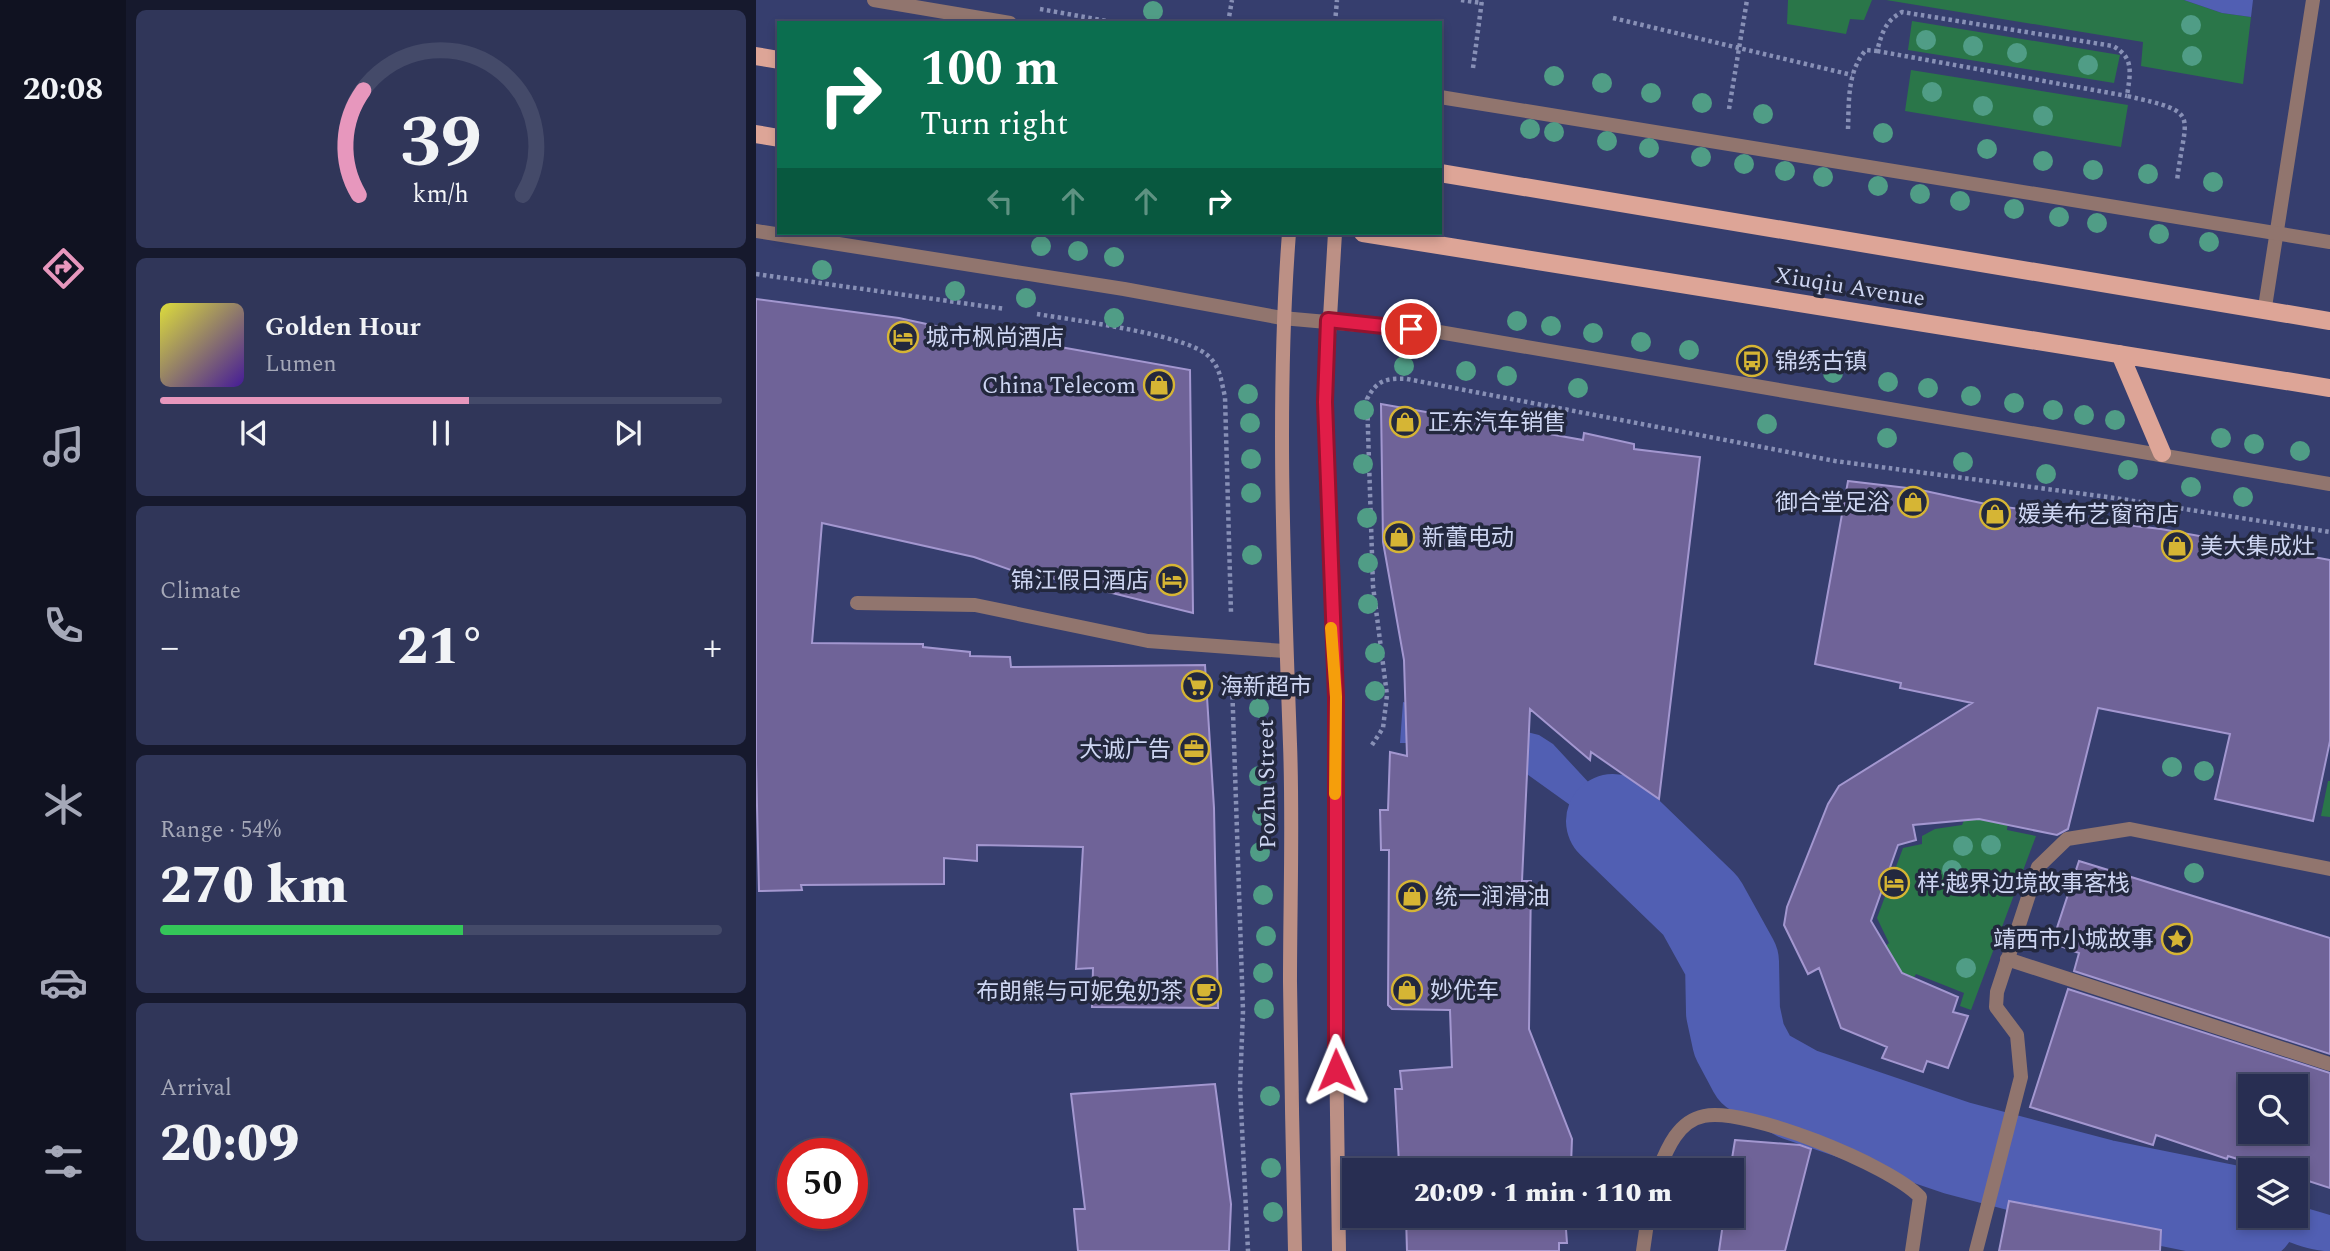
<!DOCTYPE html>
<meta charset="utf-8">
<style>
:root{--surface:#282e52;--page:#303659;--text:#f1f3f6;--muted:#a5a8b8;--line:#444a69;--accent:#e797bd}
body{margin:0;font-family:Spectral,"Noto Sans SC",serif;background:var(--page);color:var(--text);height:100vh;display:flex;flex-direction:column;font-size:26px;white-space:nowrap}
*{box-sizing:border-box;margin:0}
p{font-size:23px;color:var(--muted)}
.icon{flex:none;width:38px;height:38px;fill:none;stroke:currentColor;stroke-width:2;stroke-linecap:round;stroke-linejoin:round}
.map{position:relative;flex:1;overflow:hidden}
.drawer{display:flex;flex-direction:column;gap:10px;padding:10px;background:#16192d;width:630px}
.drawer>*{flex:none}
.guide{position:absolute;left:21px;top:21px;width:665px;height:214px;border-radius:0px;box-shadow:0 4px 10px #0003,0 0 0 2px var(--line);background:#0b6e4f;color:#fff;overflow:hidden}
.tools{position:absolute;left:1482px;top:1074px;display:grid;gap:14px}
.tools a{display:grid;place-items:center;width:70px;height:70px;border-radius:0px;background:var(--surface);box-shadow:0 4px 10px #0003,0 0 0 2px var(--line);font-size:35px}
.speed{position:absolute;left:21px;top:1138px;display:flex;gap:14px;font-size:35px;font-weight:700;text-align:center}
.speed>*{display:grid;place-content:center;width:91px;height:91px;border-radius:50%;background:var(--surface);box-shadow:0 4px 10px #0003,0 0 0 2px var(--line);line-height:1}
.speed .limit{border:10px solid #d22;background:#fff;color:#111}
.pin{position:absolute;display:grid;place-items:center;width:60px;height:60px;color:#fff;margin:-30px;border:4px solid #fff;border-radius:50%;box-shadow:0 2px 7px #0007}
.me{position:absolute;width:77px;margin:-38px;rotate:359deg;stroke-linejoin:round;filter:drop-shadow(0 0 5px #0008)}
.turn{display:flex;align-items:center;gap:24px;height:147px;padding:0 28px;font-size:32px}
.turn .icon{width:91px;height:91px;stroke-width:2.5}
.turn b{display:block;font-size:49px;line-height:60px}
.lanes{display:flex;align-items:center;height:66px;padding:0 28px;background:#0003;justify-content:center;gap:35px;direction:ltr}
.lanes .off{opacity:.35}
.big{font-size:52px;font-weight:800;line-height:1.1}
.drawer .card{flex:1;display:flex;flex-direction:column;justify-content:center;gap:10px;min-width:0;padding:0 24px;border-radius:10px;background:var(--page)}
.drawer .dial{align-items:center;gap:0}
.dial svg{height:182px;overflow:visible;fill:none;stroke:var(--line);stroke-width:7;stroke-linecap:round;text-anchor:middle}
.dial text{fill:var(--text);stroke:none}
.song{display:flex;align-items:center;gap:21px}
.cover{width:84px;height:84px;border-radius:10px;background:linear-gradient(135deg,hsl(60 70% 55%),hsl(260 70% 35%))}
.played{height:7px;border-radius:4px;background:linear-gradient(90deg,var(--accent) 55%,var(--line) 55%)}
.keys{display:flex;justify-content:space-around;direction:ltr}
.heat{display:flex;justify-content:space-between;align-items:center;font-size:38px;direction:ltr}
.charge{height:10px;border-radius:5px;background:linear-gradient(90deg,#34c759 54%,var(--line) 0)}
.trip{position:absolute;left:586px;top:1158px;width:402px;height:70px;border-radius:0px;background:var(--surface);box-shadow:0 4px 10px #0003,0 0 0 2px var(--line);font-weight:800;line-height:70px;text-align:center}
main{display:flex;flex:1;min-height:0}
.menu{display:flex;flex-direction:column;width:126px;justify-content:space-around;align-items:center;background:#101221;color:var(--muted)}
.menu .icon{width:49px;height:49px}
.menu .active{color:var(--accent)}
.menu b{font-size:32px;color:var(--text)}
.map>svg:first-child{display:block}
.green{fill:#2a7649}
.water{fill:#515fb3}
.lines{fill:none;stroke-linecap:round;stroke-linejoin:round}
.river{stroke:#515fb3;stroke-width:94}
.building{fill:#6f6398;stroke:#a397d0;stroke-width:2;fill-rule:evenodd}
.path{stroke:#8890b6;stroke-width:4.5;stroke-dasharray:3.5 3.5;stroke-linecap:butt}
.lane{stroke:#91756e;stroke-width:14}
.street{stroke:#91756e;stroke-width:14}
.secondary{stroke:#bc9085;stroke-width:14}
.primary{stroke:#dda597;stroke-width:18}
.tree{fill:#509d86}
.route-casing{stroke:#92132f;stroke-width:18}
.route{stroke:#e11d48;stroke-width:12}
.slow{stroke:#f59e0b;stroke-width:12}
.labels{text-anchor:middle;stroke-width:7;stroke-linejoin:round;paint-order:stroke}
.street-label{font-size:23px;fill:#ced6f3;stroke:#23283e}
.poi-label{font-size:23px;fill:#ced6f3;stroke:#23283e;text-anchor:start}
</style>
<main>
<nav class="menu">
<b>20:08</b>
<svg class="icon active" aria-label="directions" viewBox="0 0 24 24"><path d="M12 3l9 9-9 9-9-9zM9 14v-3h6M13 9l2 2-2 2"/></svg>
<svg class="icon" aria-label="music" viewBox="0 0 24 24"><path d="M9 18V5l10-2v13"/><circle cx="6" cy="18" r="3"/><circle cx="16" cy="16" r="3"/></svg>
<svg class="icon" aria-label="phone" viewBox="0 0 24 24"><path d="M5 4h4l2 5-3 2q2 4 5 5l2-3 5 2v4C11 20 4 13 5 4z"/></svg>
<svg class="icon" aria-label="climate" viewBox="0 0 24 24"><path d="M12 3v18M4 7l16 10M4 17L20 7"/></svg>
<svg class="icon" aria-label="car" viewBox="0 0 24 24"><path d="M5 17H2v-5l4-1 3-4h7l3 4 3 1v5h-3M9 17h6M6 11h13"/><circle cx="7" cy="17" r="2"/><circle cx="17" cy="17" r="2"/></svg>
<svg class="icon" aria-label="filters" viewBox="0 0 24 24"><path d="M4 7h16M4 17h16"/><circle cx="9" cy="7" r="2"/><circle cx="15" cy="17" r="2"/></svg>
</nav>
<section class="drawer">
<div class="card dial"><svg viewBox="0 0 100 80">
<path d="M14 69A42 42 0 1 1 86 69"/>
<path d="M14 69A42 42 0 0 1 16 23" stroke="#e797bd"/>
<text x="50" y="56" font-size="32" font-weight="700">39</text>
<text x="50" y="72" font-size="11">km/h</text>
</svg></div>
<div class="card">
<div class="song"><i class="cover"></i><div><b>Golden Hour</b><p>Lumen</p></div></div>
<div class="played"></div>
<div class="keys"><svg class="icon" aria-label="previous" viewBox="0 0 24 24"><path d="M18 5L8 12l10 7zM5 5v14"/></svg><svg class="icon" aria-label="pause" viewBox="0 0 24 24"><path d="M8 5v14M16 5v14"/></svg><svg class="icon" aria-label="next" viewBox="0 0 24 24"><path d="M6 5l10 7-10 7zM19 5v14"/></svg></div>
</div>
<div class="card"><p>Climate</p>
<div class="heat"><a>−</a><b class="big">21°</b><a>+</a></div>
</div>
<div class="card"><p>Range · 54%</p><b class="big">270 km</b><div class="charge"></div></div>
<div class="card"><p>Arrival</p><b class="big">20:09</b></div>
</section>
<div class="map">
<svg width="1574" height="1251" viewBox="0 0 1574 1251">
<rect width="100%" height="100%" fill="#363e6e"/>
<path class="green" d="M1032,0h84l-8,20 -14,-1 -4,15 -59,-10z
M1130,0h298l38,13 29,4 -8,67 -102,-18 2,-24z
M1156,21l208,34 -6,28 -206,-33z
M1155,70l217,35 -7,42 -216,-36z
M1572,781h2v36l-9,-1z
M1211,814l41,7 -1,9 29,6 -65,174 -11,-4 4,-13 -48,-19 -4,7 -20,-9 -12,-21 9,-8 -12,-25 26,-70 19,-4v-8l13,-7 27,-4z"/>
<path class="water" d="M1428,0h69l-2,17 -29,-4z
M647,702l136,33 14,9 38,41 63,51 71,65 -36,21 -112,-112 -57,-41 -106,-26h-14z
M1018,1056c64,32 130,54 200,67l-10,55c-70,-18 -147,-38 -206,-81z
M1287,1146l207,46v24h46v-11l34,10v36c-24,0 -44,-12 -67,-17 -75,-17 -151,-31 -227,-44z"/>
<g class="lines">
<path class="river" d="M857,821l88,85 31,56 1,50 6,28 16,30 43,24 159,54 144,38 149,30"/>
</g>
<path class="building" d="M0,299l143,19 110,24 40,3 141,25 3,243 -162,-40v4l-57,-20 -152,-34 -10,120 111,1v3l47,5v4l40,1 1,10 194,-2 9,143 4,200 -126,-1 1,-39 -17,1 7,-122 -106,-2v16l-33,-3v26l-143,1 1,5 -43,1 -3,-128z
M625,404l202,36 1,-7 50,11v5l66,8 -41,342 -68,-47 -1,8 -60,-51 -8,172h9l-2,148 43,110 -1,26h-10l1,6h-157v-7h-6l-4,-75h7l-2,-18 52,-4 -2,-57 -58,-1 -4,-4 1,-155h-8l-1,-40h8l2,-58 17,4 -3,-96 -21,-118z
M1092,481l68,8 79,17 89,10 -1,4 78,9 169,31v181l-17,80 -98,-22 15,-65 -132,-26 -30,121 -11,6 -78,-16 -66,6 3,15 -18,5 -27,76 31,52 56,24 -5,15 15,4 -20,52 -21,-7 -4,11 -41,-14 5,-11 -46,-19 -22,-60 -11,6 -24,-49 3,-18 41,-103 11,-18 133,-83 -72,-15 1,-5 -86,-19z
M1323,861l251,77v116l-256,-83 5,-18 -27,-10z
M1312,989l262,84v115l-34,-11v-6h-21l-47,-15 -1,3 -71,-24 -3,10 -123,-38zM1494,1087h46v45h-46z
M459,1084l16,120 -2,47h-151l-4,-42h11l-14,-115z
M979,1140l65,5 11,4 -26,102h-66l5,-35h8l-2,-45z
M1253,1201l152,29 -1,21h-161z
M650,1216h159l2,27h-8v8h-152z"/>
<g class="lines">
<path class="path" d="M705,0l21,3
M284,9l78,14
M857,18l239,57
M472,23l4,-23
M579,23l2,-23
M1121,51l250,45
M717,68l9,-68
M973,109l18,-109
M1092,129c1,-27 -1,-58 18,-79l11,1c5,-18 8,-30 25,-39l211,34c22,12 17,28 14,50 76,17 58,16 50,85
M0,274l249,35
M281,314c36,6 144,20 169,40 14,11 15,26 19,43l6,216
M476,682l11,329 -3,76 8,164
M616,745l11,-17 4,-33 -14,-109 -6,-187c10,-19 19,-21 40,-20l428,82 280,37 215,34"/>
<path class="lane" d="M1509,307l48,-307
M101,603l118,2 173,36 136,10
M902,1171c9,-22 20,-50 46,-55 43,-9 186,49 216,81l-8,54
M887,1251l5,-35"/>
<path class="street" d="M118,0l136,23
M684,97l890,145
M0,231l368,58 158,29 157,14 891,152
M1251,959l323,105
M1220,1251l45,-174 -4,-42 -21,-28 1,-15 41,-125 29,-28 63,-10 200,40"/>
<path class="secondary" d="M533,233c-13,170 -5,341 1,511 3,79 0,159 0,238 1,90 3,179 5,269
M579,233l-10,169 11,295v348l3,206"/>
<path class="primary" d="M0,56l23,4
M0,134l23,4
M684,173l890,148
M607,233l967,155
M1364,354l42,99"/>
</g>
<g class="tree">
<circle cx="397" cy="11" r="10"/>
<circle cx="1435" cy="25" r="10"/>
<circle cx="1170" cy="40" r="10"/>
<circle cx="1217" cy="46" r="10"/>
<circle cx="1261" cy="53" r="10"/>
<circle cx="1436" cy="56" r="10"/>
<circle cx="1332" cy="65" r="10"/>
<circle cx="798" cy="76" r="10"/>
<circle cx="846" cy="83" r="10"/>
<circle cx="1176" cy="92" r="10"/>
<circle cx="895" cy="93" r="10"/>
<circle cx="946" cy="103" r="10"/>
<circle cx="1227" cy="106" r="10"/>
<circle cx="1007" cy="114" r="10"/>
<circle cx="1287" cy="116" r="10"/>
<circle cx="774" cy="129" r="10"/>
<circle cx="798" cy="132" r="10"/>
<circle cx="1127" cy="133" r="10"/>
<circle cx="851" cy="141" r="10"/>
<circle cx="893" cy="148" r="10"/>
<circle cx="1231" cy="149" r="10"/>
<circle cx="945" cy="157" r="10"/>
<circle cx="1287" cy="161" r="10"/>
<circle cx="988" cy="164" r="10"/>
<circle cx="1337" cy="170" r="10"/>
<circle cx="1029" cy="171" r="10"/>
<circle cx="1392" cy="174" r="10"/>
<circle cx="1067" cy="177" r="10"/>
<circle cx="1457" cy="182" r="10"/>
<circle cx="1122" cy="186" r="10"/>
<circle cx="1164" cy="194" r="10"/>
<circle cx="1204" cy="201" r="10"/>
<circle cx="1258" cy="209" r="10"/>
<circle cx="1303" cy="217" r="10"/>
<circle cx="1341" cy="223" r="10"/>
<circle cx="1403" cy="234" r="10"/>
<circle cx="1453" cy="242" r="10"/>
<circle cx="285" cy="246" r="10"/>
<circle cx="322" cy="251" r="10"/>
<circle cx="358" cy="257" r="10"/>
<circle cx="66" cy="270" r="10"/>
<circle cx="199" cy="291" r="10"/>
<circle cx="270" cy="298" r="10"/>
<circle cx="358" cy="318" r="10"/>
<circle cx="761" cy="321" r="10"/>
<circle cx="795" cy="326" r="10"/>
<circle cx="837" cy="333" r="10"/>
<circle cx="885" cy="342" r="10"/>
<circle cx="933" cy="350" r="10"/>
<circle cx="648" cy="366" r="10"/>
<circle cx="710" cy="371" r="10"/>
<circle cx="1077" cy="373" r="10"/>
<circle cx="751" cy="376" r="10"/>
<circle cx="1132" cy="382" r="10"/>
<circle cx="822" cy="388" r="10"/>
<circle cx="1172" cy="388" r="10"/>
<circle cx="492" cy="394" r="10"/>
<circle cx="1215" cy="396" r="10"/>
<circle cx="1258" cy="403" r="10"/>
<circle cx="608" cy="410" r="10"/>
<circle cx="1297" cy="410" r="10"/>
<circle cx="1328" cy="415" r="10"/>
<circle cx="1359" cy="420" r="10"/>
<circle cx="494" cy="423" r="10"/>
<circle cx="1011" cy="424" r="10"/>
<circle cx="1131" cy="438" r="10"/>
<circle cx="1465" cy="438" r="10"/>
<circle cx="1498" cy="444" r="10"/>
<circle cx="1544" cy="451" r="10"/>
<circle cx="495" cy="459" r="10"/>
<circle cx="1207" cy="462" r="10"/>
<circle cx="607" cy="464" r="10"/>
<circle cx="1372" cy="470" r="10"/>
<circle cx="1290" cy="474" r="10"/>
<circle cx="1435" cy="487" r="10"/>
<circle cx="495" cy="493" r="10"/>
<circle cx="1487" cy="497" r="10"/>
<circle cx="611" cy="518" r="10"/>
<circle cx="496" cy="555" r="10"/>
<circle cx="612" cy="563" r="10"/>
<circle cx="612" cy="604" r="10"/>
<circle cx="619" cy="653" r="10"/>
<circle cx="619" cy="691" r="10"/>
<circle cx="503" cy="708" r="10"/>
<circle cx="1416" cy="767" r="10"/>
<circle cx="1448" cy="771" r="10"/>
<circle cx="503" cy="776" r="10"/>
<circle cx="506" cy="816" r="10"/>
<circle cx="1235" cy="845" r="10"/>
<circle cx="1207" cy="846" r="10"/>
<circle cx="504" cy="852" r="10"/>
<circle cx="1196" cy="870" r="10"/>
<circle cx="1438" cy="873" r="10"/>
<circle cx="507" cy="895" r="10"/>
<circle cx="510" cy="936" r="10"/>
<circle cx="1210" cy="968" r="10"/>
<circle cx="507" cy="973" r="10"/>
<circle cx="508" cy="1009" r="10"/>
<circle cx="514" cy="1096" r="10"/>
<circle cx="515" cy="1168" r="10"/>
<circle cx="517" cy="1212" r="10"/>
</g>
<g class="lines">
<g class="route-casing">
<path id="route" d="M580,1070v-373l-11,-295 3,-82 83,9"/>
</g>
<use href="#route" class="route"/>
<path class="slow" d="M575,628l5,69 -1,97"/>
</g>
<defs>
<g id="hotel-ring" transform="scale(1.575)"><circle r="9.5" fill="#23283e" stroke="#d6b534" stroke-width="1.5"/><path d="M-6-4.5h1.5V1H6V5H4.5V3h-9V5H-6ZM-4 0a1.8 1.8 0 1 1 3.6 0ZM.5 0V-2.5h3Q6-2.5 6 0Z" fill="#d6b534"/></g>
<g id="bus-ring" transform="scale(1.575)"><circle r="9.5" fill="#23283e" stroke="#d6b534" stroke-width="1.5"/><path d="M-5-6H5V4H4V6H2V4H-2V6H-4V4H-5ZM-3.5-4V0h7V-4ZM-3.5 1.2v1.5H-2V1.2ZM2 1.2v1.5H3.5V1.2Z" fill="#d6b534"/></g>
<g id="shop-ring" transform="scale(1.575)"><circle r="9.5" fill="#23283e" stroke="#d6b534" stroke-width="1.5"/><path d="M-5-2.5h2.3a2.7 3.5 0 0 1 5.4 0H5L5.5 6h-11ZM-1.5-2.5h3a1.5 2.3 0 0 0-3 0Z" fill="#d6b534"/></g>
<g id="supermarket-ring" transform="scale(1.575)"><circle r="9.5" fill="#23283e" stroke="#d6b534" stroke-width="1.5"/><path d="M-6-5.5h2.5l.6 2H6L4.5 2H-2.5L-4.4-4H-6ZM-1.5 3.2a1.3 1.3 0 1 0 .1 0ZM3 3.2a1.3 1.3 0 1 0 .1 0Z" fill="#d6b534"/></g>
<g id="office-ring" transform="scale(1.575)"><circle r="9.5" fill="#23283e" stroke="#d6b534" stroke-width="1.5"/><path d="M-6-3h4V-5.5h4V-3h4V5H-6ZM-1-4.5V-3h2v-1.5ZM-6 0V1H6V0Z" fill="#d6b534"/></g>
<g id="sight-ring" transform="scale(1.575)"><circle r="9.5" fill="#23283e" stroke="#d6b534" stroke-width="1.5"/><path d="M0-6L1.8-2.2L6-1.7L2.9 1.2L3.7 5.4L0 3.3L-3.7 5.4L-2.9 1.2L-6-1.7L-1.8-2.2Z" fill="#d6b534"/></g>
<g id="cafe-ring" transform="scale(1.575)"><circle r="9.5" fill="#23283e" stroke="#d6b534" stroke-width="1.5"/><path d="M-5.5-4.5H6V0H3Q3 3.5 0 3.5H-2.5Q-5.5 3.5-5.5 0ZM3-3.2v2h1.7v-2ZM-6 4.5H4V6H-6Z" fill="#d6b534"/></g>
</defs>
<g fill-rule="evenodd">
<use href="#hotel-ring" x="147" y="337"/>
<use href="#bus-ring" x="996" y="361"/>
<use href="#shop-ring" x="403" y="385"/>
<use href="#shop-ring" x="649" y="422"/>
<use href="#shop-ring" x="1157" y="502"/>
<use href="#shop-ring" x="1239" y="514"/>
<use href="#shop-ring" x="643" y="537"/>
<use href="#shop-ring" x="1421" y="546"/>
<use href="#hotel-ring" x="416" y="580"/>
<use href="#supermarket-ring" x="441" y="686"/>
<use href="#office-ring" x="438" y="749"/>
<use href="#hotel-ring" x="1138" y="883"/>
<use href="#shop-ring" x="656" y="896"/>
<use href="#sight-ring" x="1421" y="939"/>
<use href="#shop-ring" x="651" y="990"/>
<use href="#cafe-ring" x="450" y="991"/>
</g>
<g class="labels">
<g class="street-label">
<text transform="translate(1094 286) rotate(9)" y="8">Xiuqiu Avenue</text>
<text transform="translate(510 784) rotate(-91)" y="8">Pozhu Street</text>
</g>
<g class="poi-label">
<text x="170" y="345">城市枫尚酒店</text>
<text x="1019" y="369">锦绣古镇</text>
<text x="380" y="393" text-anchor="end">China Telecom</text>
<text x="672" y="430">正东汽车销售</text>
<text x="1134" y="510" text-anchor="end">御合堂足浴</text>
<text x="1262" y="522">媛美布艺窗帘店</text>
<text x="666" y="545">新蕾电动</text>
<text x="1444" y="554">美大集成灶</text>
<text x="393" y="588" text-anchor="end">锦江假日酒店</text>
<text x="464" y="694">海新超市</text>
<text x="415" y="757" text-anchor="end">大诚广告</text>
<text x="1161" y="891">样·越界边境故事客栈</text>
<text x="679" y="904">统一润滑油</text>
<text x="1398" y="947" text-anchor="end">靖西市小城故事</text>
<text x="674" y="998">妙优车</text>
<text x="427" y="999" text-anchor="end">布朗熊与可妮兔奶茶</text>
</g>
</g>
</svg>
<div class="tools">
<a><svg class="icon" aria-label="search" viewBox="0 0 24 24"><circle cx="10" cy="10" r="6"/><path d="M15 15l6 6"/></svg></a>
<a><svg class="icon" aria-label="layers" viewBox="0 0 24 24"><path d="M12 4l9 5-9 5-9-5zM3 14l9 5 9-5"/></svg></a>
</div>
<div class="speed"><div class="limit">50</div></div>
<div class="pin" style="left:655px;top:329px;background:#d93025"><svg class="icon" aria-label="arrive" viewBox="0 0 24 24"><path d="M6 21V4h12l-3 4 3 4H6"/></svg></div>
<svg class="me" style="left:580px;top:1070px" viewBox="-20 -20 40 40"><path d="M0-17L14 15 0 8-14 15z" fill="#e11d48" stroke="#fff" stroke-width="4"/></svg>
<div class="trip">20:09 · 1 min · 110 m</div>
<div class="guide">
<div class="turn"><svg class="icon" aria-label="right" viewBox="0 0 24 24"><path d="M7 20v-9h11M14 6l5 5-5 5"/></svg><div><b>100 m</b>Turn right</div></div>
<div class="lanes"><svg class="icon off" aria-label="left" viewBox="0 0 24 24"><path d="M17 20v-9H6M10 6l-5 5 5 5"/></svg><svg class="icon off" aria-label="ahead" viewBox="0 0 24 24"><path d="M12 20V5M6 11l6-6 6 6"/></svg><svg class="icon off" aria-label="ahead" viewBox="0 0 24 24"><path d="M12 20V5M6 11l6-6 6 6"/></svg><svg class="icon" aria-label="right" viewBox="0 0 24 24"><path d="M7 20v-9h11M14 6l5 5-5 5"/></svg></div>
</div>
</div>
</main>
